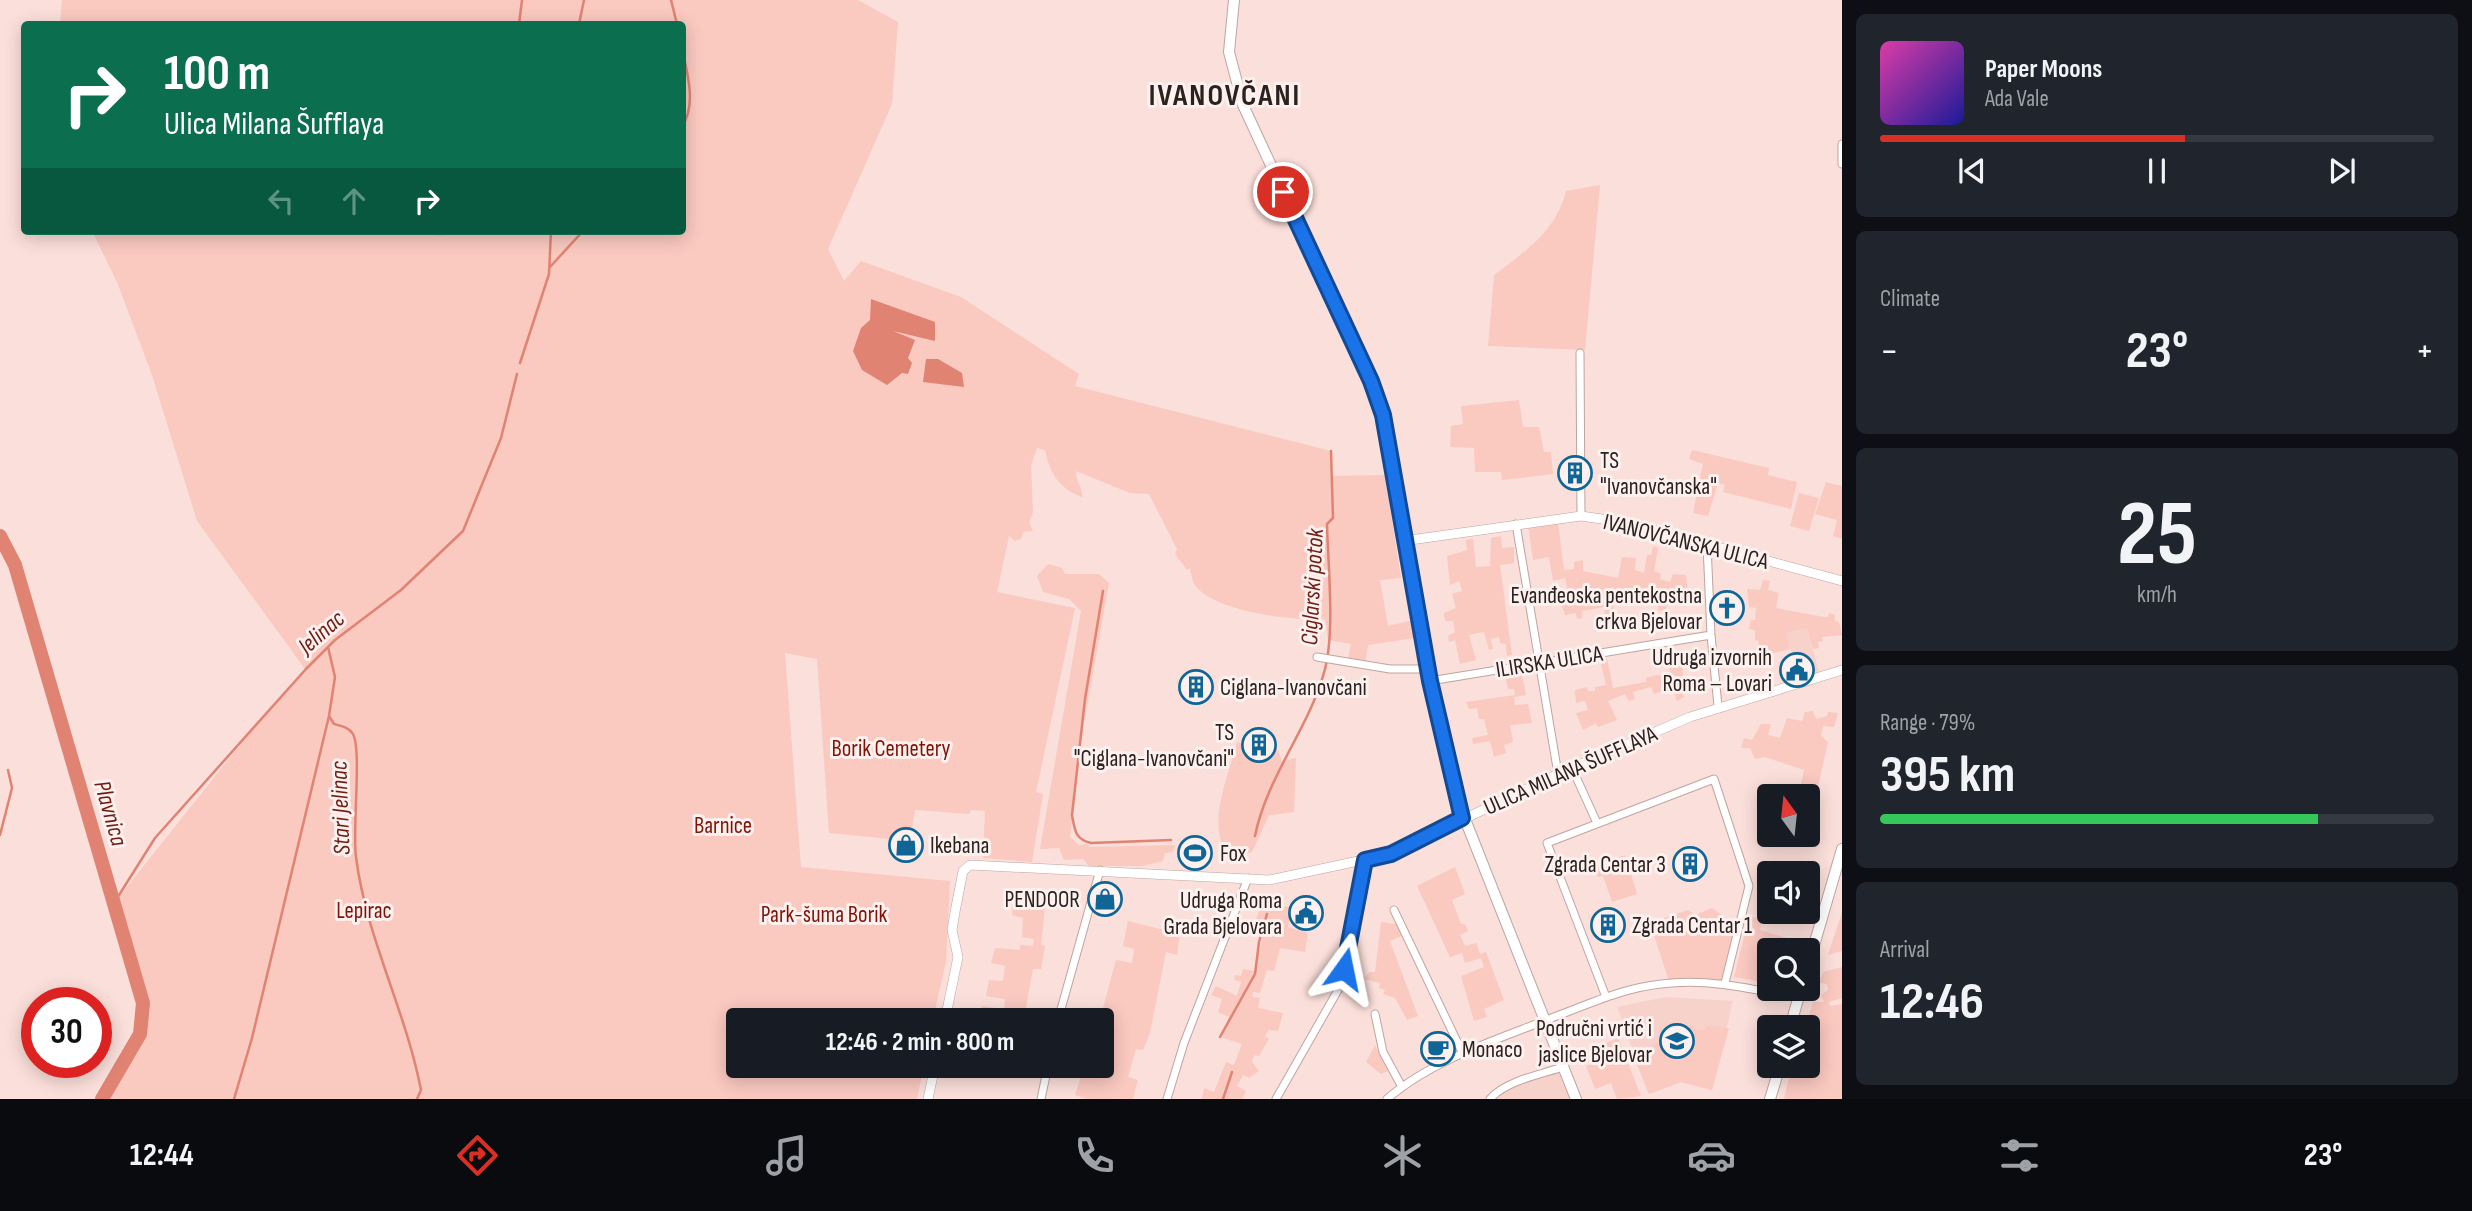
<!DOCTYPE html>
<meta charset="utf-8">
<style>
:root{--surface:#171b24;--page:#20242c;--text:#f1f3f6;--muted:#9ea1a6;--line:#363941;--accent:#d93025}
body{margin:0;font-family:"Sofia Sans Condensed",sans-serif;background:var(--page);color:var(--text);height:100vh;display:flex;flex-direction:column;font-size:26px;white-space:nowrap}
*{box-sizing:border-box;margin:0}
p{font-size:23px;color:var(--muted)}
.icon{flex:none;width:38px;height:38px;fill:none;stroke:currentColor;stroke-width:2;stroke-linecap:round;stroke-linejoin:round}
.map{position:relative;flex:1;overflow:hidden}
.details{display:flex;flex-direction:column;gap:14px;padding:14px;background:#0d0f14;width:630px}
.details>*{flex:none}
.banner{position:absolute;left:21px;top:21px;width:665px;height:214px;border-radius:7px;box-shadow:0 4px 18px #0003;background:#0b6e4f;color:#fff;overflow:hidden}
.needle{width:46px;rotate:345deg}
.controls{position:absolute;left:1757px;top:784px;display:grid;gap:14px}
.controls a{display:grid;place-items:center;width:63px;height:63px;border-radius:7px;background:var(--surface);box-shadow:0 4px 18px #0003;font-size:35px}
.speed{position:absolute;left:21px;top:987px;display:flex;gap:14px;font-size:35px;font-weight:700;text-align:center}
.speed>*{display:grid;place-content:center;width:91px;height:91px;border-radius:50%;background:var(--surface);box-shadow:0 4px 18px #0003;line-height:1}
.speed .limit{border:10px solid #d22;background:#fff;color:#111}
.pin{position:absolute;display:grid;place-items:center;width:60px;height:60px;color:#fff;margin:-30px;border:4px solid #fff;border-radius:50%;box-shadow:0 2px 7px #0007}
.me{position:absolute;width:77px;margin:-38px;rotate:12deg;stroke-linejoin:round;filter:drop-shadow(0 0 5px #0008)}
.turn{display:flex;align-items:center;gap:24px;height:147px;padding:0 28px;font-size:32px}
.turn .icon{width:91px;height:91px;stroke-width:2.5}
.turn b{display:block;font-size:49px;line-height:60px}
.lanes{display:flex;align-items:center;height:66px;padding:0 28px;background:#0003;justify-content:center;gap:35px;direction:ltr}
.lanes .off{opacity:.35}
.big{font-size:52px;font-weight:700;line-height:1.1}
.details .tile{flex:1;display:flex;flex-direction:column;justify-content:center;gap:10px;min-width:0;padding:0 24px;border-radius:10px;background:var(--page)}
.details .dial{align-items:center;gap:0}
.dial b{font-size:91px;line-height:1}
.song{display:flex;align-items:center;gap:21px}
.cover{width:84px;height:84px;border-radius:10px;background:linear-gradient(135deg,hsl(320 70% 55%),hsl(240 70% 35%))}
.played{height:7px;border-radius:4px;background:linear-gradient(90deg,var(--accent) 55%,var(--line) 55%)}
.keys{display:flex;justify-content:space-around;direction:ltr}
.heat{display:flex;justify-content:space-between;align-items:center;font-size:38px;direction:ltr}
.charge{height:10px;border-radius:5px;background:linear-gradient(90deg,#34c759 79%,var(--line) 0)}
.trip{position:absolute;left:726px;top:1008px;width:388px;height:70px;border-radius:7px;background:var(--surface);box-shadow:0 4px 18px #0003;font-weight:700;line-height:70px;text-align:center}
.dock{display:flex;height:112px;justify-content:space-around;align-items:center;background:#090b0e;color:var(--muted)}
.dock .icon{width:49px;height:49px}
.dock .current{color:var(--accent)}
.dock b{font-size:32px;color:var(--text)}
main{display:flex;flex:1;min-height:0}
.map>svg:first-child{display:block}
.built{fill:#f6d2cb}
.green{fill:#fac9c0}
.water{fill:#e08373}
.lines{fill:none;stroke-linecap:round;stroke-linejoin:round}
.stream{stroke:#e08373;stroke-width:2.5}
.river{stroke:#e08373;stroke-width:14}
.minor-casing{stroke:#bfa49f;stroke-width:9}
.tertiary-casing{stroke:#bfa49f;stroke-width:10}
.secondary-casing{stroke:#bfa49f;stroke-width:12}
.minor{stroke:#fff;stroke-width:7}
.tertiary{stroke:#fff;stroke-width:9}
.secondary{stroke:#fff;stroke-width:10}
.route-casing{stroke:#114b97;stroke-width:18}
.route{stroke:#1a73e8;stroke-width:12}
.labels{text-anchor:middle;stroke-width:6;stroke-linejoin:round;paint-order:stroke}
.poi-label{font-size:23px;fill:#2b211f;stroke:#fcf1ef;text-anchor:end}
.street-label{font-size:23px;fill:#2b211f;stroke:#fcf1ef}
.park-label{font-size:23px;fill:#821205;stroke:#fcf1ef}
.water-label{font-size:24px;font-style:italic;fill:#701d12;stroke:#fcf1ef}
.district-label{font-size:30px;font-weight:bold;letter-spacing:2px;fill:#2b211f;stroke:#fcf1ef}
</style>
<main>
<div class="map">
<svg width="1842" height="1099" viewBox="0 0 1842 1099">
<rect width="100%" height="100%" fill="#fbdfda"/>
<path class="built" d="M1807,628l13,48 -12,3 -5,-17 -7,2 -11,-31z
M1666,997l67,4 -21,89 -31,-8 -32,12 -32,-87z
M1563,1067l13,32h-86l5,-6z"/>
<path class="green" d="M62,0h796l40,22 -6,82 -64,145 16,32 17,-20 100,36 118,77 -4,12 256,65 1,25 53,-1 16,103 -21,2 8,46 30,-7 3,18 -53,8 -3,21 -18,-2 4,-20 -23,-4 -3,-21c-31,2 -112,-7 -131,-35 -2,-4 -3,-12 -4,-16l-3,2 -12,-16 2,-5 -28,-55 -19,-1 -54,-22c-1,10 7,16 6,26 -23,-9 -32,-23 -37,-47l-8,-2 -6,17 2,47 -4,10 4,9 -10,1 -2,7 -6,2 -6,-5 -12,56 78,16 -39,184 7,2 -11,68 -49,-4 2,-47 -14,-1 -2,4 -54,-4 -5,31 -81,-8 -12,-174 -32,-6 16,214 149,14 -4,80 -13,59h-195v46h186l-7,33h-815l38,-65 3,-31 -29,-100 158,-198 33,-36 -108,-148 -45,-146 -35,-93 -25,-51h590v-207h-622z
M1600,185l-15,165 -97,-4 6,-71c32,-24 62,-44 72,-84z
M1519,400l4,27h16l5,25h7l2,22 -51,6 -1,-8h-26l-1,-24 -24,-1 1,-21 12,-2 -2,-18z
M1692,450l77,18 -1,7 29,7 -6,27 -68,-17 2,-7 -7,-2 -10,33 -15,-3 10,-49 -14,-5z
M1826,482l16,4v53l-9,-3 4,-16 -22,-6z
M1799,493l20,5 -10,33 -19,-5z
M1558,522l6,48 10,-1v-7l9,-2v11l35,7 4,-21 14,1 -1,12 9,3 3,-18h4l2,-9 5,2 -4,23 7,3 -1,5 10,3 3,-8 13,1 3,28 -22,2 -1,5 -8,1v-5l-45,-6 1,21 -8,1 -2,-15 -22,4v7l-5,1 -1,-6 -11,2 -4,-12 9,-3 -5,-22 -12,3 -4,-24 -16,3 -5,-34z
M1501,536l1,12 12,-1v16l-14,2 12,90 -5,1 -1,-12 -6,-1 -1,-6 -8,2 2,10 -4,1 -5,-18 -15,3 7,25 -16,4 -5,-24 -6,2 -1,-6 7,-4 -2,-11h-8l-1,-8 12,-5 -4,-14 10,-3 -3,-10 -9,4 -3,-29 20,-6 -1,-10 7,-1 3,28 14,-1 1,-28z
M1048,564l14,4 3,6h34l10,9 -28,156 -11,98 9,8 8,-1 3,3 85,-2 -2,7 -8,1 -2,8 -20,5h-54l-6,-7 -19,1 -5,-12 -19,1 41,-238 -12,-12 -26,-7 -6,-16z
M1763,580l7,1 -2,9 11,3 -3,15 48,9h4l1,-4 6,2v6l4,1 3,13 -20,2 1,4 -5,1 1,6 -6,1 -6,-21 -21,5 4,16 -39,10 -2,-6 9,-5 1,-7 -4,-1v-10l-6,-1 2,-9h4l1,-12 -7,-1 -2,-18 13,1z
M1607,658l6,30 33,-6v-4l10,-3 14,2 -1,-12 13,-3 1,14 -4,1 5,20 -7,4 -7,-18 -5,2 1,5 -12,4 -3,-7 -18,5 2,7 -6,2 -4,-7 -17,7 9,19 -19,7 -2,-4 -13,7 -7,-17 12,-3 -3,-9 -9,2 -1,-13 12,-3 1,4h7v-4l11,-2 -6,-25z
M1521,671l5,24 -12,2 1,8 13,-1 4,19 -22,2 3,17 -9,3 2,8 -12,4 -4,-16 -17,3 -1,-6 16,-3 -4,-16h-5l-2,-11 -8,1 -3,-7 49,-7 -1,-6h-6l-3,-16z
M1813,711l3,8 11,-3 1,-4 10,1 -4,14 -11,-1 -2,10 7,6 -12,54 -17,-3 5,-23 -39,-13 -10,2 -5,-11h-9l3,-10 8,2 9,-16h10l-3,11 12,3 7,-20 15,3 3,-9z
M1237,742l20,7 21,1 4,11 14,-3 -2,54 -25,3 -17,37 -23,6c-24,-34 -1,-79 8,-116z
M1625,855l12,39 -25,8 -9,-26 -5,1 -4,-11z
M1455,867l10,27 -13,6 9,24h4l3,7 -8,4 5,11 11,-3 4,11 6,-2 18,48 -20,9 3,8 -13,4 -13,-45 23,-9 -3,-9 -16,5 -3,-10 -12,4 -33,-71z
M1271,900h4v6l16,1 -3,20 20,6 -3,19 -25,-4 -6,23 -7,-1 -7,23 -7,-1 -1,5 8,1 -2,10 25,5 -5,18 -9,-1 -4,6 4,3 -10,17 -5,-1 -2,7 7,9 -10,7 -6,-3 -6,11 9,5 -4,8h-40l2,-11 10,4 12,-30 8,3 8,-21 -22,-7 9,-20 -11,-5 4,-13 -11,-4 5,-9 21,10 4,-14 -7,-2 1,-5 6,1 2,-7 12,2 10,-48 -9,-3 4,-12 7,2z
M1013,905l32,2 -4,38 4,1 -4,23h-8l-9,49 8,2h-51l1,-14 22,3 1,-10 -19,-3 3,-16 14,1 2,-15 -14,-3 4,-15 25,2v-5l13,1 1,-7 -12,-2 1,-19 -11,-3z
M1712,908l26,19 -13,56 -55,1 -20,-61 38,-13 7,5z
M1842,912v39l-14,4z
M1749,916l13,4 -2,10 44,13 -2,7h-33v33l-35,-6z
M1128,921l52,13 -3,21 -11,-3 -16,81 -7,17 -7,-1 -8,28 10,3 -5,19h-46l-12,-4 8,-25 8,2 2,-6h9l1,-34 3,-15 -5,-2 15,-55 16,3 2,-14 -11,-3z
M1381,922l21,3 4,9 -16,7 28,75 -11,4 -12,-22 -12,-4 2,-4 -6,-2 1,-5 -16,-4 5,-7h6z
M1842,967v31l-13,4 1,4 12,-2v95h-58l8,-33h16v-39h-3l8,-25h11l-3,-7 7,-5 -1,-6 -8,-1 4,-11z
M1694,1026l1,4h10l1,-4 23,2 -17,62 -31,-8 -32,12 -17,-41 50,-18 -1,-4z
M1618,1038l23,58 -24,3 -6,-16 -16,6 -9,-23 17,-7 -4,-13z
M1375,1045l13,26 -7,3 -15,-12z"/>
<path class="water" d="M871,299l64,23v19l-42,-10 22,9 -7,18 4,5 -4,11 -6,-1 -15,12 -25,-15 -9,-19 8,-23 9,-8z
M926,359h12l24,14 2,14 -41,-5z"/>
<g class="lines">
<path class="stream" d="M671,0l6,24
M519,24l3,-24
M579,24l5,-24
M682,49c5,22 15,57 0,77
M440,234l1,-3
M550,267l33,-36
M520,363l29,-89 2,-43
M1103,591l-18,108 -13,116c3,16 3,24 19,28l80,-3
M328,647l7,30 -6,39 5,8c7,2 15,3 19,10 9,17 -1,97 3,123 10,80 50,154 65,233l-4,9
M0,835l12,-47 -4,-18
M1255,836c12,-60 55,-109 70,-167 10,-39 3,-103 2,-145l6,-6 -2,-67
M114,903l41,-65 151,-169 29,-29 66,-50 62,-59 38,-93 16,-64
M1220,1037l35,-63 4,-32 8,-28
M234,1099l18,-61 77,-322
M1223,1099l9,-27"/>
<path class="river" d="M0,536l15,29 128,438 -3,31 -38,65"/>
<g class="minor-casing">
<path id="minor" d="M1842,144v20
M1580,353l1,163
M1516,524l42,250
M1707,545l4,90 7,71
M1317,657l73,12h37
M1430,681l281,-46
M1572,768l25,55
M1394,910l69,144
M1606,997l-59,-154 167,-64 35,107 -24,97
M1375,1014l8,38 19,35
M1058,1020l42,-150
M1041,1099l7,-33
M1167,1099l17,-56 64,-165
M1276,1099l62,-109 27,-130
M1387,1099c46,-40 112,-60 167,-82 35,-13 69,-29 107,-33 47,-6 92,5 137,14
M1490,1099c15,-18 52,-25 73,-32"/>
</g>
<g class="tertiary-casing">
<path id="tertiary" d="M1403,541l178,-25 48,7 213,58
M945,1020l13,-63 -6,-27 3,-18 8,-41 7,-6 299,15 122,-26 167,-80 132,-57 152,-47
M928,1099l7,-33"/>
</g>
<g class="secondary-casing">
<path id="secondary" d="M1234,0l-5,52 14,53 128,276 12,34 18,114 52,260 123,310
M1808,966l34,-117
M1790,1027l11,-38
M1770,1099l10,-33"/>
</g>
<use href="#minor" class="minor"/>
<use href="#tertiary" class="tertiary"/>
<use href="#secondary" class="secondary"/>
</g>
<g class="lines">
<g class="route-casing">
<path id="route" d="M1283,192l88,189 12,34 47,266 32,137 -71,36 -26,6 -21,109"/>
</g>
<use href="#route" class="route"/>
</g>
<defs>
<g id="building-ring" transform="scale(1.75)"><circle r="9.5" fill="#fcf1ef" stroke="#0e6596" stroke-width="1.5"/><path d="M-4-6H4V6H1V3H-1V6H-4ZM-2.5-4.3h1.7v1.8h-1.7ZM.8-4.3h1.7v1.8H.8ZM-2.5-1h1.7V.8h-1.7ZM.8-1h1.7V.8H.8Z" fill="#0e6596"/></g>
<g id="church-ring" transform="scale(1.75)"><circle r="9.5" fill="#fcf1ef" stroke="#0e6596" stroke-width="1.5"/><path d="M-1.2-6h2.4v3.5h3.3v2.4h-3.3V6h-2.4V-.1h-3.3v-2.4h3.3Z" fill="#0e6596"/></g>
<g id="civic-ring" transform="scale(1.75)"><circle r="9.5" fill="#fcf1ef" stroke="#0e6596" stroke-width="1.5"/><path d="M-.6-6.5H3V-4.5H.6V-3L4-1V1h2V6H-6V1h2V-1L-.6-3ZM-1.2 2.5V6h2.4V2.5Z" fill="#0e6596"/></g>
<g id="shop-ring" transform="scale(1.75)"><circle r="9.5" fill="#fcf1ef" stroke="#0e6596" stroke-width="1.5"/><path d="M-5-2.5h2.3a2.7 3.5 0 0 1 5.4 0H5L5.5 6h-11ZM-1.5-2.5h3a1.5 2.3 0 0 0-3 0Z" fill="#0e6596"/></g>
<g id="stadium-ring" transform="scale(1.75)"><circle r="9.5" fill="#fcf1ef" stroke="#0e6596" stroke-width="1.5"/><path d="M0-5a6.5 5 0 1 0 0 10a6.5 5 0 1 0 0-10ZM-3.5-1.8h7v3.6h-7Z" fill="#0e6596"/></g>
<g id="school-ring" transform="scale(1.75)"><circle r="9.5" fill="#fcf1ef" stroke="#0e6596" stroke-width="1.5"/><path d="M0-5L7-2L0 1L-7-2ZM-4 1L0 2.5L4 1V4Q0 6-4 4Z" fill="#0e6596"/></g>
<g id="cafe-ring" transform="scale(1.75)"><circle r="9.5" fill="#fcf1ef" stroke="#0e6596" stroke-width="1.5"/><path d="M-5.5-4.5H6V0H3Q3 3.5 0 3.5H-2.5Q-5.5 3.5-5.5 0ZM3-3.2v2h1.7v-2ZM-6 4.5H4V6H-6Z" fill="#0e6596"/></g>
</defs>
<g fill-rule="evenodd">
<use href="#building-ring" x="1575" y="473"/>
<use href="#church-ring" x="1727" y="608"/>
<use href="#civic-ring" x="1797" y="670"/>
<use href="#building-ring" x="1196" y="687"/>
<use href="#building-ring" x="1259" y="745"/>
<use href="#shop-ring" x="906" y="845"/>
<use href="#stadium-ring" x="1195" y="853"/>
<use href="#building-ring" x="1690" y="864"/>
<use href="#shop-ring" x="1105" y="899"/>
<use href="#civic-ring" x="1306" y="913"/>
<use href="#building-ring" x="1608" y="925"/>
<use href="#school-ring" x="1677" y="1041"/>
<use href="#cafe-ring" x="1438" y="1049"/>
</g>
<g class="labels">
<g class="poi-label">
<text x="1600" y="468" text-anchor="start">TS<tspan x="1600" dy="26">"Ivanovčanska"</tspan></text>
<text x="1702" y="603">Evanđeoska pentekostna<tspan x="1702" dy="26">crkva Bjelovar</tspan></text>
<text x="1772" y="665">Udruga izvornih<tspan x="1772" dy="26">Roma – Lovari</tspan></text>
<text x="1220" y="695" text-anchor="start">Ciglana-Ivanovčani</text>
<text x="1234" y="740">TS<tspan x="1234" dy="26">"Ciglana-Ivanovčani"</tspan></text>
<text x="930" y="853" text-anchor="start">Ikebana</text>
<text x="1220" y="861" text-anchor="start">Fox</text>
<text x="1666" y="872">Zgrada Centar 3</text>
<text x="1080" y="907">PENDOOR</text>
<text x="1282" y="908">Udruga Roma<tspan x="1282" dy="26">Grada Bjelovara</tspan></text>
<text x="1632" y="933" text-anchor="start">Zgrada Centar 1</text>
<text x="1652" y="1036">Područni vrtić i<tspan x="1652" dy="26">jaslice Bjelovar</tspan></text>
<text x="1462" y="1057" text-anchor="start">Monaco</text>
</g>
<g class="street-label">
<text transform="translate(1686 541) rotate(14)" y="8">IVANOVČANSKA ULICA</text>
<text transform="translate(1549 661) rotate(-9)" y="8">ILIRSKA ULICA</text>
<text transform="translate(1570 770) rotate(-24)" y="8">ULICA MILANA ŠUFFLAYA</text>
</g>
<g class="park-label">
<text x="891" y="756">Borik Cemetery</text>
<text x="723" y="833">Barnice</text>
<text x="364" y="918">Lepirac</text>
<text x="824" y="922">Park-šuma Borik</text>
</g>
<g class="water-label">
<text transform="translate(1312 587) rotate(-87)" y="8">Ciglarski potok</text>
<text transform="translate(321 632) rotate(-41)" y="8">Jelinac</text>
<text transform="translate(340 808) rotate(-92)" y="8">Stari Jelinac</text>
<text transform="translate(111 813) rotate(74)" y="8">Plavnica</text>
</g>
<g class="district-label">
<text x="1225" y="105">IVANOVČANI</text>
</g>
</g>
</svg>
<div class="controls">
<a><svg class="needle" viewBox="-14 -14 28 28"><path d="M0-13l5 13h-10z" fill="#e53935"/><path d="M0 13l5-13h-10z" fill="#9ea1a6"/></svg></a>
<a><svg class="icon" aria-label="sound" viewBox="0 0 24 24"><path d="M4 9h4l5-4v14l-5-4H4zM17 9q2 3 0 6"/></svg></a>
<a><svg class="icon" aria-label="search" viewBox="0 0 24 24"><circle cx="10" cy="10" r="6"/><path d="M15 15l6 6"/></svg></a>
<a><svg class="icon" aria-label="layers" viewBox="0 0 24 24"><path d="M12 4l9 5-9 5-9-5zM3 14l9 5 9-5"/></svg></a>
</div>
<div class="speed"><div class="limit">30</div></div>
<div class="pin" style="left:1283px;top:192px;background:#d93025"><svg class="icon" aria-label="arrive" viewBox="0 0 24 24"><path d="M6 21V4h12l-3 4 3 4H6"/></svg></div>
<svg class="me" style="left:1344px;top:969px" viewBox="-20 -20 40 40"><path d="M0-17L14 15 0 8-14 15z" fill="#1a73e8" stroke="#fff" stroke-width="4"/></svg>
<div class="trip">12:46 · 2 min · 800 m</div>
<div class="banner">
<div class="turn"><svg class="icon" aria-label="right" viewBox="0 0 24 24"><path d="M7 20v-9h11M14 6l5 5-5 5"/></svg><div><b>100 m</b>Ulica Milana Šufflaya</div></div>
<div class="lanes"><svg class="icon off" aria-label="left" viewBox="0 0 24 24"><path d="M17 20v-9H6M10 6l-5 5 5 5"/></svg><svg class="icon off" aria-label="ahead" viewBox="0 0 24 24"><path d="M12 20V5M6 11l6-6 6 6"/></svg><svg class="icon" aria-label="right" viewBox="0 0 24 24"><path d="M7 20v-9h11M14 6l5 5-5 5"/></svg></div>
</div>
</div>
<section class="details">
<div class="tile">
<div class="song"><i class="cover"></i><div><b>Paper Moons</b><p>Ada Vale</p></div></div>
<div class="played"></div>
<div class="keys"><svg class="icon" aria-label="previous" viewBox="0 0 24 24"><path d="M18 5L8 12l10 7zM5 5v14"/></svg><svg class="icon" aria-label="pause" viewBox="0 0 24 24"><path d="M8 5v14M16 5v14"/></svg><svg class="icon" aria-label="next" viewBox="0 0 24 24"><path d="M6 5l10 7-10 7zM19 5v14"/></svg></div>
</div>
<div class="tile"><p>Climate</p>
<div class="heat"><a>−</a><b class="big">23°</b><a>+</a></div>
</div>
<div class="tile dial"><b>25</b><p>km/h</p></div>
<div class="tile"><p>Range · 79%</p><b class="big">395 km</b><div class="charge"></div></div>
<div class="tile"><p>Arrival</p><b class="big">12:46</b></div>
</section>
</main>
<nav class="dock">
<b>12:44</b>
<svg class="icon current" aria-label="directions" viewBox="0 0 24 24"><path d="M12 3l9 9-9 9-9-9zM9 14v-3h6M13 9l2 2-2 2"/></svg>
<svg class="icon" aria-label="music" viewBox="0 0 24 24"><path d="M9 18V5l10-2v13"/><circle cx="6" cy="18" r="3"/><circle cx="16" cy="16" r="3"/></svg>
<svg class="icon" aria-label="phone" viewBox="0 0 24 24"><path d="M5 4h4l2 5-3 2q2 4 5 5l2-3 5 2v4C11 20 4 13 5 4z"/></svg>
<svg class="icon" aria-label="climate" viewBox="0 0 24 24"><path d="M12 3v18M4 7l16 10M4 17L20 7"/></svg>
<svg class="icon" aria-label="car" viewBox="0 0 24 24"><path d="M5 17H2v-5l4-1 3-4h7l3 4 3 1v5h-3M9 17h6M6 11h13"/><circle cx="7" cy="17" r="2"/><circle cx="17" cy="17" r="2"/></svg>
<svg class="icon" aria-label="filters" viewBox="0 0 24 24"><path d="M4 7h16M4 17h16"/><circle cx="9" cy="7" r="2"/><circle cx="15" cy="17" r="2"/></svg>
<b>23°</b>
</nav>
